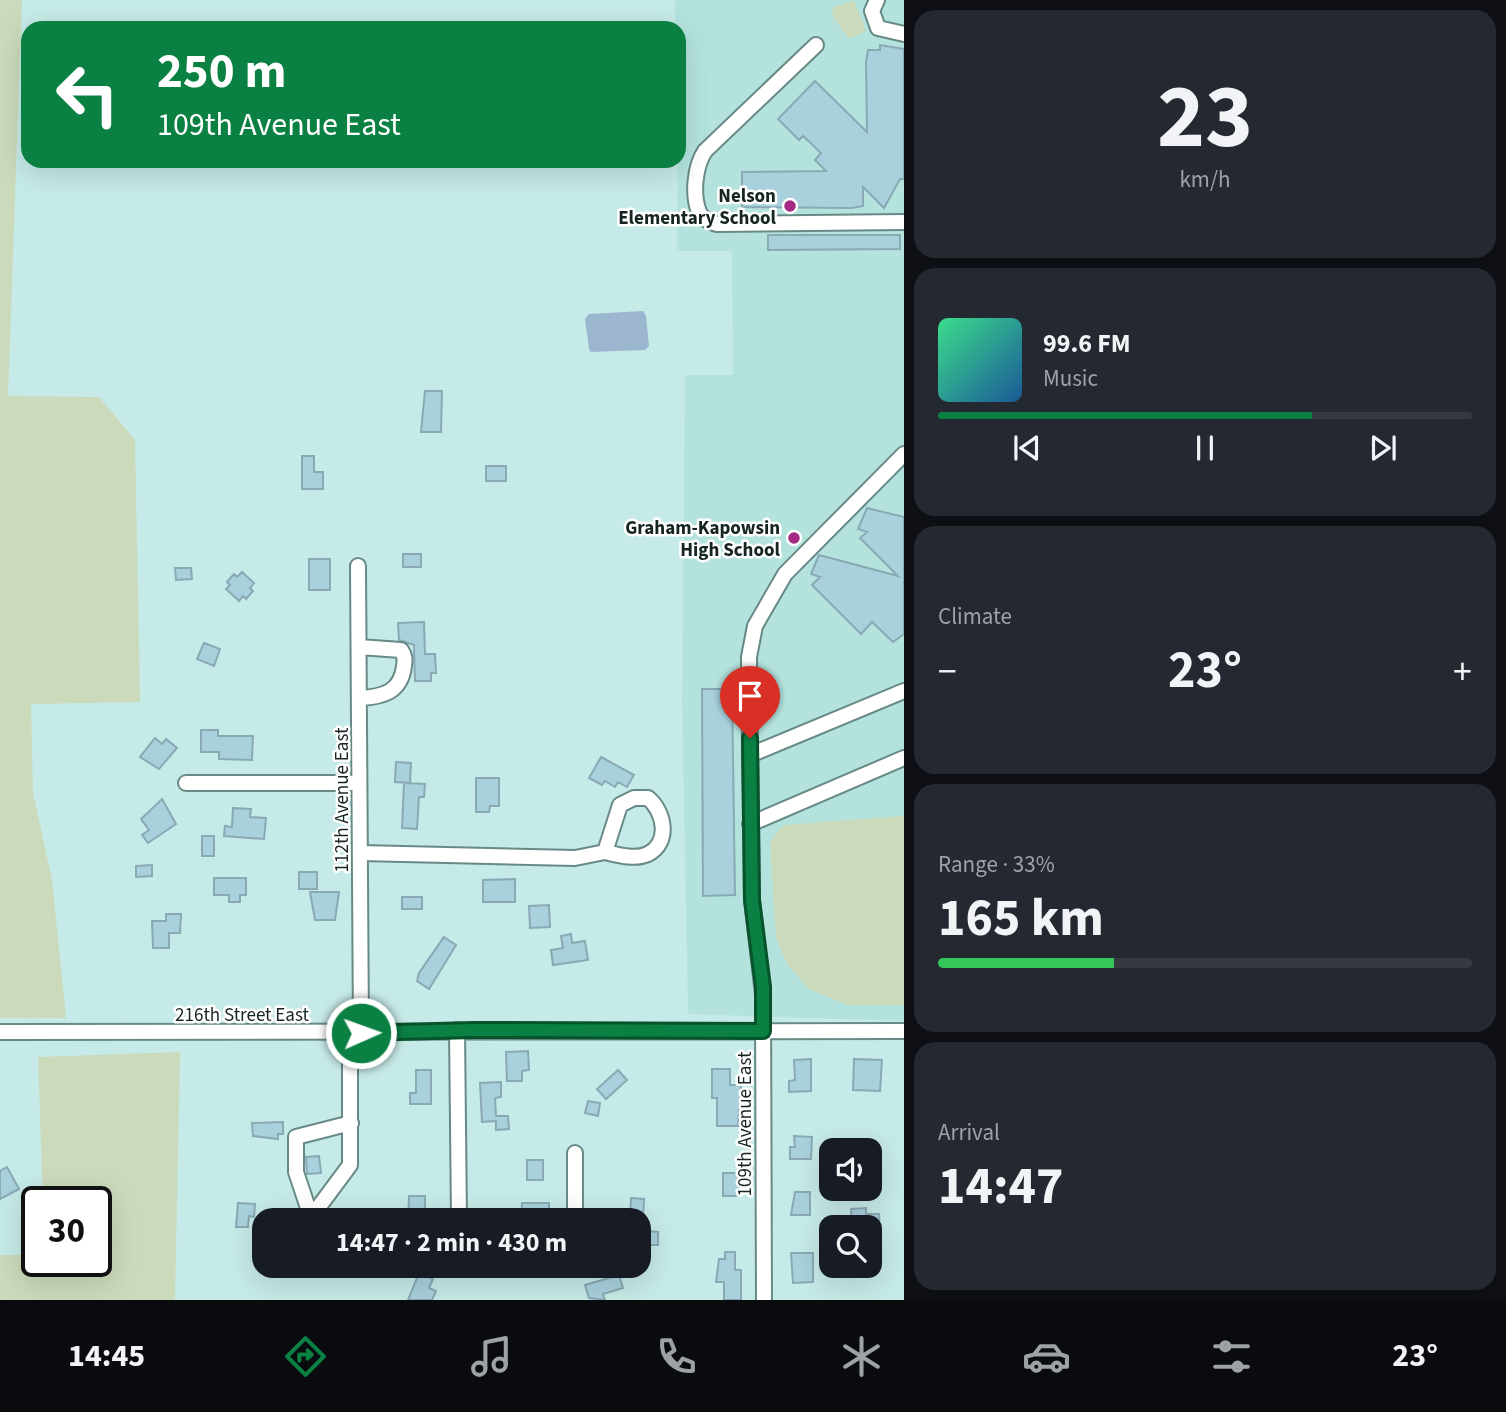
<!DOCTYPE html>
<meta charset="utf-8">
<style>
:root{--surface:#171b24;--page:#242831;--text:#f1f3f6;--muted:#9ea1a6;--line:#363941;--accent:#0b8043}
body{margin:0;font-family:"Source Sans 3",sans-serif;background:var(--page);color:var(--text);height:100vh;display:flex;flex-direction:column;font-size:26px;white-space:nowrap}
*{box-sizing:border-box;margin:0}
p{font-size:23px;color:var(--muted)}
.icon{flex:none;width:38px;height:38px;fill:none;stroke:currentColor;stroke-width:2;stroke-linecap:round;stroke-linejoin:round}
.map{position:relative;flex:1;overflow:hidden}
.drawer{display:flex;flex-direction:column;gap:10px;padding:10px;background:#0d0f14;width:602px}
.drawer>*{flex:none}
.hud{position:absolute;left:21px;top:21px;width:665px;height:147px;border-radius:21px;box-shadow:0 7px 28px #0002;background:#0b8043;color:#fff;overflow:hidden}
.controls{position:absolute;left:819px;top:1138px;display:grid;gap:14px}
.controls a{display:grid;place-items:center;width:63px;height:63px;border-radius:14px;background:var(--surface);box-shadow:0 7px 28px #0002;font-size:35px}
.speed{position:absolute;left:21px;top:1186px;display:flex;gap:14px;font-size:35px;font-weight:700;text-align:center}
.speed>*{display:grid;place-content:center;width:91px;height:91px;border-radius:50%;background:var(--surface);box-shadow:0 7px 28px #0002;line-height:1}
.speed .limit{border:4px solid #111;border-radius:10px;background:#fff;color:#111}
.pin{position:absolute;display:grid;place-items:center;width:60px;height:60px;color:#fff;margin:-72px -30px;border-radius:50% 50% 50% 0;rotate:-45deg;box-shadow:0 0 7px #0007}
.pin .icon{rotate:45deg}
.me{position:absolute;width:77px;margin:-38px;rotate:88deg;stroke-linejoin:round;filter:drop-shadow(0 0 5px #0008)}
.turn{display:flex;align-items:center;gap:24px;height:147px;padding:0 21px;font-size:32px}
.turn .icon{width:91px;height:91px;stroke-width:2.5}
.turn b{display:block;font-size:49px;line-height:60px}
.big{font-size:52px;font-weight:700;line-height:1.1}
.drawer .widget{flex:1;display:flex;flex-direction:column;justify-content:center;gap:10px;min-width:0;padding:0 24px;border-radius:21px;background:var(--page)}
.drawer .dial{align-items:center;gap:0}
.dial b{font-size:91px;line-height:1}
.song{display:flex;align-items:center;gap:21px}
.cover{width:84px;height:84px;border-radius:10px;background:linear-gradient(135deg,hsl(150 70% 55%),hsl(210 70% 35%))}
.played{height:7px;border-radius:4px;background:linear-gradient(90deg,var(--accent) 70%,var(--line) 70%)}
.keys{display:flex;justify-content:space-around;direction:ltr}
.heat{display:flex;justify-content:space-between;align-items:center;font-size:38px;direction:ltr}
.charge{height:10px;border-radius:5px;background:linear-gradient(90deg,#34c759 33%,var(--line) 0)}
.trip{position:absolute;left:252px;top:1208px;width:399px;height:70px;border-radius:21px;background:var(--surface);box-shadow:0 7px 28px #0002;font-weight:700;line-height:70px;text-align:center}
.tab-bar{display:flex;height:112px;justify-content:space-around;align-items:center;background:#090b0e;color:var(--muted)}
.tab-bar .icon{width:49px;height:49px}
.tab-bar .on{color:var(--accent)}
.tab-bar b{font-size:32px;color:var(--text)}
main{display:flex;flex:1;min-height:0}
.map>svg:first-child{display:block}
.built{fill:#b4e3de}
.green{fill:#cbdaba}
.water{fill:#9db6d0}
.building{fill:#a8d0dd;stroke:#89a9b4;stroke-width:2}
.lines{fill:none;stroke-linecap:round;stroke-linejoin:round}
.minor-casing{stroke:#688a87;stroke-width:18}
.minor{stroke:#fff;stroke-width:14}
.route-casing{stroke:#07532c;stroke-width:18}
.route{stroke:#0b8043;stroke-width:12}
.poi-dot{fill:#a32b82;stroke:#fff;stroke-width:2.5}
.labels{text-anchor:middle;stroke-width:5;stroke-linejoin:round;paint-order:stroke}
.poi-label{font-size:19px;font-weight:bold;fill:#162422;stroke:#fff;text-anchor:end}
.street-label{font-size:19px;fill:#162422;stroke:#fff}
</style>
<main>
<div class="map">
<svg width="904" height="1300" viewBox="0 0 904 1300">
<rect width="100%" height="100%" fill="#c6eae7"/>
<path class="built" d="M675,0h229v1021l-216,-7 -6,-314 3,-325h48l-1,-124h-55l2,-223h-4z"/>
<path class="green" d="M0,0h22l-14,396 91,1 36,43 5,262 -109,2 2,89 19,87 14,138h-66z
M854,0l12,31 -17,8 -16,-22 -1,-9z
M904,816v189h-56l-39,-16 -22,-25 -11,-27 -6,-95 13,-17z
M180,1052l-5,248h-175v-45h37v7h59v-60h-53l-5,-145z"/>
<path class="water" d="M643,311l3,5 3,30 -4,4 -54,2 -2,-3 -4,-30 4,-5z"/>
<path class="building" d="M880,45l24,4v130h-4l-16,29 -21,-21v19l-11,2 -110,-1v-35l84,-1 -11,-11 6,-7 -18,-17 -4,4 -21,-21 37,-38 52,51 -1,-70 2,-12h12z
M768,235h132v14l-132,1z
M425,391h17l-1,41h-20z
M302,456h12v16h9v17h-21z
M486,466h20v15h-20z
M867,508l37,9v117l-11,8 -21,-20 -11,12 -49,-49 8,-8 -9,-3 8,-19 79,21 -38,-38 7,-6 -9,-3z
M403,554h18v13h-18z
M309,559h21v31h-21z
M175,568h16l1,11 -16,1z
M242,572l12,11 -4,5 3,3 -7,8 -3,-3 -4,5 -13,-12 4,-4 -3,-3 7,-8 3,3z
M424,622l1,32h10l1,19h-5v8h-16l-1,-36 -15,-5 -1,-17z
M204,643l16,6 -6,17 -17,-7z
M702,689h30l3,206 -32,1z
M201,730h17v6h35l-1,24 -33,-1v-7h-18z
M155,738l7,6 4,-5 11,9 -18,21 -19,-12z
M601,757l33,18 -7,12 -9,-5 -3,5 -10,-6 -3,4 -13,-7z
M396,762l15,1 -1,20 -15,-1z
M476,778h23v28h-9l-1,6h-13z
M404,783l21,1 -1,13h-5l-2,32 -15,-1z
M162,799l14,25 -28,19 -6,-8 7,-5 -8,-11z
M233,808l18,1 -1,8 16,1 -2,21 -40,-3 1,-10 7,1z
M202,836h12v20h-12z
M152,865v11l-16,1v-11z
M299,872h18v17h-18z
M214,878h32v17h-6v7h-11v-7h-15z
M515,879v23h-32v-22z
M310,892h29l-4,28h-20z
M402,897h20v12h-20z
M549,905l1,22 -20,1 -1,-22z
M166,914h15l-1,19h-11v15h-16l-1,-27h14z
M571,934l1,9 13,-2 3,19 -35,5 -2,-15 12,-2 -2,-12z
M444,937l12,8 -27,44 -12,-8 2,-8z
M528,1051l1,19 -7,1v10h-15l-1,-29z
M811,1059v32l-22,1v-11l6,-1 -1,-20z
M854,1059l28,1 -2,31 -27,-1z
M712,1069h18v16h11l-3,41h-21v-28h-5z
M416,1070h15v34h-21v-11h6z
M618,1070l9,10 -21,19 -9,-10z
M501,1082v15l-6,1 1,18h12l1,13 -13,1v-9l-14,1 -2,-39z
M588,1101l12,2 -2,13 -13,-3z
M283,1122v12h-5v5l-25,-3 -1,-13z
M794,1136l18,1 -1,22h-21v-12h5z
M319,1156l2,17 -14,1 -1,-17z
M527,1160h16v20h-16z
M7,1167l12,22 -19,10v-28z
M723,1173h18l-2,23h-16z
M795,1192h15v23h-19z
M409,1196h16v15h8v9h-25z
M631,1198l13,1 -1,21h-13z
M238,1203l17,1 -1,13 -5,-1 -1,11h-12z
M522,1203h27v17l-28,-1z
M866,1208v6h13l1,22 -10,-1v-8h-18l-1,-18z
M647,1231l11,1v13h-12z
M725,1252h10v18h6v30h-17v-18h-8l3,-23h6z
M791,1253h22v29l-20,1z
M857,1265h17v9h-17z
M419,1273l14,6 -4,9 7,3 -4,9h-24z
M619,1275l4,13 -20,6 2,6 -16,-2 -4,-13z"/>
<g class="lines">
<g class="minor-casing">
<path id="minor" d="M877,0l-5,11 6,17 26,6
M816,45l-111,106c-10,15 -13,43 -6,61 3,7 11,10 18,12l187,-2
M359,647l42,3c4,6 4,9 3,16 -3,26 -21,31 -44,32
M750,755l154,-64
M186,783h173
M750,824l154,-66
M360,853l215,5 30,-6 15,-47 14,-7h14c16,13 23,44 0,56 -13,6 -30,1 -43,-2
M457,1030l2,190
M0,1032l904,-1
M311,1217l-15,-45v-35l55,-14
M309,1220l41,-55v-105l11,-27 -3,-467
M575,1220v-67
M764,1300l-1,-305 -11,-95 -3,-243 6,-31 30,-52 119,-120"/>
</g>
<use href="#minor" class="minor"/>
</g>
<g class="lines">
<g class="route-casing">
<path id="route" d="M361,1033l113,-3 289,1v-44l-11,-87 -2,-162"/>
</g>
<use href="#route" class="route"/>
</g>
<g class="poi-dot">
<circle cx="790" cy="206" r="7"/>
<circle cx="794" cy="538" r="7"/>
</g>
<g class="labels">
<g class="poi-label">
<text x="776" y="202">Nelson<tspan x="776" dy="22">Elementary School</tspan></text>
<text x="780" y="534">Graham-Kapowsin<tspan x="780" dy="22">High School</tspan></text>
</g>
<g class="street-label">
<text transform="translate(341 800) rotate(-90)" y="7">112th Avenue East</text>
<text x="242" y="1021">216th Street East</text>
<text transform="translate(744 1124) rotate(-90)" y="7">109th Avenue East</text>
</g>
</g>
</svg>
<div class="controls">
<a><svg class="icon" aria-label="sound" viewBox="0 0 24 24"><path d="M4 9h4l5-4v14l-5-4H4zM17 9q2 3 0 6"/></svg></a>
<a><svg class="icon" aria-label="search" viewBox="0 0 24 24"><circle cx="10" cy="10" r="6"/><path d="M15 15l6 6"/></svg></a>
</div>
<div class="speed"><div class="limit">30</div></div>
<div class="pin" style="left:750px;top:738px;background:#d93025"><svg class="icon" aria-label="arrive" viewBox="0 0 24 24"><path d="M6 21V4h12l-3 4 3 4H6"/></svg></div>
<svg class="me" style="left:361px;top:1033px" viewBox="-20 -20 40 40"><circle r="17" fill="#0b8043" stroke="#fff" stroke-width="3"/><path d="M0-11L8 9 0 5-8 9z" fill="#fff"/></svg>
<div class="trip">14:47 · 2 min · 430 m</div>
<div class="hud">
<div class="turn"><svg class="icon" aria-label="left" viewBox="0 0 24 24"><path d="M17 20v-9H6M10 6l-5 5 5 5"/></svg><div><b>250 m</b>109th Avenue East</div></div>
</div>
</div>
<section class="drawer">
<div class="widget dial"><b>23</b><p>km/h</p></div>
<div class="widget">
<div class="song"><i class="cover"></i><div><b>99.6 FM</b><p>Music</p></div></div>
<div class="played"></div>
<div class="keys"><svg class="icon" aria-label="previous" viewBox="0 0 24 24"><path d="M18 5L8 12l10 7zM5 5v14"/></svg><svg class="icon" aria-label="pause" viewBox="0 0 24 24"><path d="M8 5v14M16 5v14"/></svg><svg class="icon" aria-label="next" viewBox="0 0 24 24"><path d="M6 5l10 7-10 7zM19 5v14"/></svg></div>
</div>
<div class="widget"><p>Climate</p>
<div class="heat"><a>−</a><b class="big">23°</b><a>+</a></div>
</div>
<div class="widget"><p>Range · 33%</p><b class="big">165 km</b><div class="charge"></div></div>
<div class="widget"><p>Arrival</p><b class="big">14:47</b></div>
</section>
</main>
<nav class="tab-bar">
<b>14:45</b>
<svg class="icon on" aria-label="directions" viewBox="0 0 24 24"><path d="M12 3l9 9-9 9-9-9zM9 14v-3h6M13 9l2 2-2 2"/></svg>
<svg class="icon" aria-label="music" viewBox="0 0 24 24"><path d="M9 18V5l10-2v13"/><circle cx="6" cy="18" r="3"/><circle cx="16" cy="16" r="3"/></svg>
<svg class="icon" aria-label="phone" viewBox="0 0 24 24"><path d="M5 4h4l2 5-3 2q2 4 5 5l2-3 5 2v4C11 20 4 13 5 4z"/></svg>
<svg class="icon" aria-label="climate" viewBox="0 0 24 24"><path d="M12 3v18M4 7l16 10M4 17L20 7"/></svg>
<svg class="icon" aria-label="car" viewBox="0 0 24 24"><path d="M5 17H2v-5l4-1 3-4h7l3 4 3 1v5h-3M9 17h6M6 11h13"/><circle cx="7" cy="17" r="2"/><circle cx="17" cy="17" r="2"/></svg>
<svg class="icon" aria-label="filters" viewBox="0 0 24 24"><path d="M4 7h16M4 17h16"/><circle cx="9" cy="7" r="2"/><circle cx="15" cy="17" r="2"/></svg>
<b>23°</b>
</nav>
